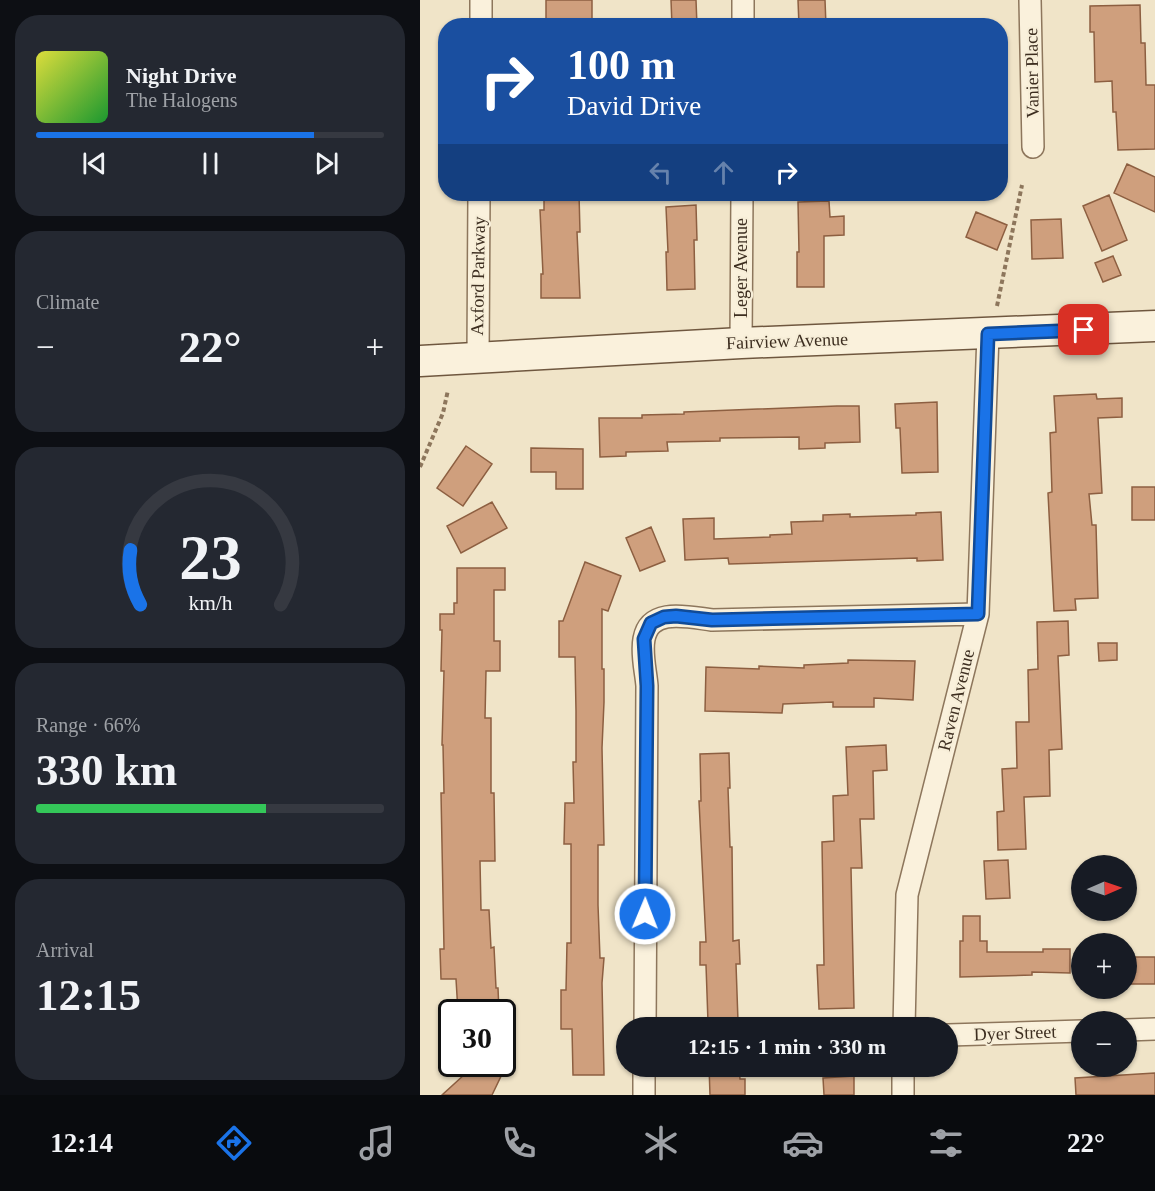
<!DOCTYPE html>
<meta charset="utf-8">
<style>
:root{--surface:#171b24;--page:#242831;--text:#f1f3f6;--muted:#9ea1a6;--line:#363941;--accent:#1a73e8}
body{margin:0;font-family:Georgia,serif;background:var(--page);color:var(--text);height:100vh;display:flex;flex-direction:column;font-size:22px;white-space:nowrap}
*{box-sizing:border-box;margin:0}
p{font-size:20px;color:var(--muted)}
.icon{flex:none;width:33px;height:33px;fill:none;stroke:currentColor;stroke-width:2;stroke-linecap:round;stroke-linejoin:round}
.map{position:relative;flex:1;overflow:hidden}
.side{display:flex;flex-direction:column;gap:15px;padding:15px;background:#0d0f14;width:420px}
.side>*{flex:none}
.top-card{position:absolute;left:18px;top:18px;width:570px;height:183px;border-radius:24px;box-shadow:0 2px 4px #0004;background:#1a4fa0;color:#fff;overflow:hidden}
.needle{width:39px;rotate:88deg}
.controls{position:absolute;left:651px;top:855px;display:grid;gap:12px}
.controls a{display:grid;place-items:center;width:66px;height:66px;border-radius:50%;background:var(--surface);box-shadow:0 2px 4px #0004;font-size:30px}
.speed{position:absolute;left:18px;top:999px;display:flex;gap:12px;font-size:30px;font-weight:700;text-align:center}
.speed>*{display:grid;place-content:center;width:78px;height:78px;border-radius:50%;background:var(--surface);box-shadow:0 2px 4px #0004;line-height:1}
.speed .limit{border:3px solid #111;border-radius:9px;background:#fff;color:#111}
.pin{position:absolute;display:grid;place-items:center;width:51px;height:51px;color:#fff;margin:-26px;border-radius:12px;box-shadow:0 3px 9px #0006}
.me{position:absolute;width:66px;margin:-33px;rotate:1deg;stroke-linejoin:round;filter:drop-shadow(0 0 4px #0008)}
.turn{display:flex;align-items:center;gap:21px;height:126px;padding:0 30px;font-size:27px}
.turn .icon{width:78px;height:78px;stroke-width:2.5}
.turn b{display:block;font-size:42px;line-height:51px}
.lanes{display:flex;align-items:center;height:57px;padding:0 30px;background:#0003;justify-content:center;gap:30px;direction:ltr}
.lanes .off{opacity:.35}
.big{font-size:45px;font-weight:700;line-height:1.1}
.side .card{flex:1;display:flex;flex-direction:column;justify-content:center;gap:9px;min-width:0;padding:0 21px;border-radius:24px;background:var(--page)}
.side .dial{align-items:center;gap:0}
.dial svg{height:156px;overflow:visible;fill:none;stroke:var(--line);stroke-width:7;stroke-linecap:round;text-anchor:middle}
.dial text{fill:var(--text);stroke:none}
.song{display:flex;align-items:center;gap:18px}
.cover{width:72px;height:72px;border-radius:9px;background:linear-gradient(135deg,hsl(60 70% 55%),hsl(130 70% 35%))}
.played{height:6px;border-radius:3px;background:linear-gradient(90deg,var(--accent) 80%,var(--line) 80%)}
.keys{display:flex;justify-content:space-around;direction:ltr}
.heat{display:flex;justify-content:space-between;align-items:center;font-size:33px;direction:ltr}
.charge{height:9px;border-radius:4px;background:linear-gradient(90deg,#34c759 66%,var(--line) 0)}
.trip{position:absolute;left:196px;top:1017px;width:342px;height:60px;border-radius:30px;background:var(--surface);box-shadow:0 2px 4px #0004;font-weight:700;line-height:60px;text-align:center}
.menu{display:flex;height:96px;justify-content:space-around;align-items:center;background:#090b0e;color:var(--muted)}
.menu .icon{width:42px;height:42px}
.menu .active{color:var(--accent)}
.menu b{font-size:27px;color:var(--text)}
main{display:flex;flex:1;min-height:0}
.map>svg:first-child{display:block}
.building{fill:#cf9f7d;stroke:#8d5f41;stroke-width:1.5}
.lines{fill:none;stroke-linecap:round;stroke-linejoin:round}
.minor-casing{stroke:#8d765c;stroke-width:24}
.secondary-casing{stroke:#6f573f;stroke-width:33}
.path{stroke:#8d765c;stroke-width:4;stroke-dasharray:4.5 3;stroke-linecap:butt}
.minor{stroke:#faf1dc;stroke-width:21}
.secondary{stroke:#faf1dc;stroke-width:30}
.route-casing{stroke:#114b97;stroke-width:15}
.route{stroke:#1a73e8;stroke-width:10}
.labels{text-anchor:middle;stroke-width:4.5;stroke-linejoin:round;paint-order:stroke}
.street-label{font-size:18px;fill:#3d2e20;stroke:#f7eed8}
</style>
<main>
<section class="side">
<div class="card">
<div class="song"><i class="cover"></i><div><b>Night Drive</b><p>The Halogens</p></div></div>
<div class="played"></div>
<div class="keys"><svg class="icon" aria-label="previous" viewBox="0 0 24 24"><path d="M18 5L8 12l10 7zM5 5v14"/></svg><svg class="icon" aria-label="pause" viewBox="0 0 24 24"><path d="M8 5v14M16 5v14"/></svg><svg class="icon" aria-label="next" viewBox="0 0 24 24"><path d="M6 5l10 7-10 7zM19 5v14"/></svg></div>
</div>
<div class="card"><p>Climate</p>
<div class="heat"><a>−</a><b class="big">22°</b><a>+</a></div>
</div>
<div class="card dial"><svg viewBox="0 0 100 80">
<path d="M14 69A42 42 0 1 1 86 69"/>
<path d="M14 69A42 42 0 0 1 9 41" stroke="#1a73e8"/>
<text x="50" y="56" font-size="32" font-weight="700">23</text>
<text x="50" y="72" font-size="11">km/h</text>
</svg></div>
<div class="card"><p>Range · 66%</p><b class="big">330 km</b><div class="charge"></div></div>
<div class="card"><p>Arrival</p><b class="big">12:15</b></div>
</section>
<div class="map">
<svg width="735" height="1095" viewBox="0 0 735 1095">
<rect width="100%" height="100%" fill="#f0e4c8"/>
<path class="building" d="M126,0h46v26h-46z
M251,0h25l1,26h-25z
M378,0h27l1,26h-27z
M720,5l1,38h4l1,42h9v64l-37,1 -2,-38h-3l-1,-31 -17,1 -1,-50h-4v-26z
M707,164l28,13v35l-41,-19z
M124,194h35l1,38h-3l3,66h-39v-24h2l-3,-64h4z
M689,195l18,45 -25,11 -19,-45z
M409,201l1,16 14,-1v19l-20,1v51h-27v-35h2l-1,-50z
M276,205l1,35h-3l1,49 -28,1 -1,-38h2l-2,-45z
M556,212l31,13 -10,25 -31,-13z
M641,219l2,39 -31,1 -1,-39z
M693,256l8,19 -18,7 -8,-19z
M676,394l1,5 25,-1v19l-24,1 4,75 -13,1 3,31h4l2,73 -23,1 1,11 -22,1 -6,-118 4,-1 -2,-59 6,-1 -2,-36z
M517,402l1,70 -36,1 -2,-45h-4l-1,-24z
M417,406h22l1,36 -35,1v5l-26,1v-12l-79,1v3l-53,1 1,9 -42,1v4l-26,1 -1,-39h43v-3l42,-1v-2z
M46,446l26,18 -29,42 -26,-18z
M111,448l52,1v40h-27v-17h-25z
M712,487h23v33h-23z
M72,502l15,26 -46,25 -14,-27z
M521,512l2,48 -26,1v-3l-188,6 -1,-6 -43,2 -2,-41 31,-1v21l56,-2v-2l22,-1 -1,-12 32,-1v-6l27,-1v3l66,-2v-2z
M231,527l14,34 -25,10 -14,-33z
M165,562l36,14 -13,35 -6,-2v60h2v33l-2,46 2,97h-6v60l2,53h4l-2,25 2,92h-31l-1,-46h-11v-39h5l1,-47h4v-99h-7l1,-41h9l-1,-41h3v-51l-1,-54h-16v-36h4z
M37,568h48v22h-11v51h6v30h-14l-1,47h6v75h3l1,68h-15l1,49h8l2,38 3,-1 2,41h2l1,24h-41l-2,-33h-15l-1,-30h4l-3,-156h3l-1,-48h-1l2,-74h-3l1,-41h-2v-16h14v-11h3z
M648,621l1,34 -11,1 4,93 -13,1 1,46 -26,1 2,52 -28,1 -1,-38 7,-1 -2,-42 15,-1 -1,-46h13l-1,-52 10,-1 -1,-47z
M678,643h19v17l-18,1z
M428,660l67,1 -2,39 -39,-2v9h-41v-5l-50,2 -1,9 -77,-2 1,-44 53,2v-3l45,2v-3l44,-2z
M466,745l1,25 -14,1 1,48h-14l2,49h-11l3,140 -35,1 -2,-44h7l-2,-123 12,-1 -1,-45 15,-1 -2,-48z
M309,753l1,35h-2l2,59h2l1,94 6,-1 1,24h-4l2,57 -30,1 -2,-57h-6v-23h6l-7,-141h2l-1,-47z
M588,860l2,38 -24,1 -2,-38z
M543,916h17v25h7v11h56v-3h27v24l-38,-1v3l-72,2v-36h3z
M711,957h24v27h-24z
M24,1064h53l-2,4 8,4 -11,23h-50l23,-21z
M289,1066h30l1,13h5v16h-35z
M735,1073v22h-79l-1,-17z
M434,1076v19h-30l-1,-17z"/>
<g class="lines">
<g class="minor-casing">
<path id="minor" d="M610,0l3,147
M61,26v-26
M323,26v-26
M321,343l1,-149
M58,358l1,-164
M225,1028l2,-342c-1,-14 -6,-32 -3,-47 6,-32 44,-22 68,-19l266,-6
M484,1028l3,-133 71,-281 10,-280
M706,1030l29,-1
M528,1035l134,-4
M224,1095v-29
M483,1095v-29"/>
</g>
<g class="secondary-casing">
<path id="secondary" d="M0,361l321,-18 414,-17"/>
</g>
<path class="path" d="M577,306l25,-121
M0,467l23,-54 5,-23"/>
<use href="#minor" class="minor"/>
<use href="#secondary" class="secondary"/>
</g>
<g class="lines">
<g class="route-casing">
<path id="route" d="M225,914l2,-228 -3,-47 7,-16 13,-6 12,-1 36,4 266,-6 10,-280 96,-4"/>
</g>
<use href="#route" class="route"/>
</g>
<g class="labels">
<g class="street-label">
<text transform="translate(612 73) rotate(-91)" y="6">Vanier Place</text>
<text transform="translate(321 268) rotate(-90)" y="6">Leger Avenue</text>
<text transform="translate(58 276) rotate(-89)" y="6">Axford Parkway</text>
<text transform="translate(367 341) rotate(-2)" y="6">Fairview Avenue</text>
<text transform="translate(536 700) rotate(-76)" y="6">Raven Avenue</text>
<text transform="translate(595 1033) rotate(-2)" y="6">Dyer Street</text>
</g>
</g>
</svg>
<div class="controls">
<a><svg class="needle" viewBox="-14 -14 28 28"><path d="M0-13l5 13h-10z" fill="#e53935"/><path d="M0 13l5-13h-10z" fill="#9ea1a6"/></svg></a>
<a>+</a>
<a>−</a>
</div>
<div class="speed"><div class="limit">30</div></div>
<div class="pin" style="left:664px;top:330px;background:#d93025"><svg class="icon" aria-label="arrive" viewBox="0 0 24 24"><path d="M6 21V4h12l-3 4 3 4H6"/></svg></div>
<svg class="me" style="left:225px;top:914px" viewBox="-20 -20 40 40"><circle r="17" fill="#1a73e8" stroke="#fff" stroke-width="3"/><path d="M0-11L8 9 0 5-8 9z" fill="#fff"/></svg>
<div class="trip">12:15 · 1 min · 330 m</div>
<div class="top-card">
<div class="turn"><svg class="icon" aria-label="right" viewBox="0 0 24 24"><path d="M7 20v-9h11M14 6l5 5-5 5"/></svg><div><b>100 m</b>David Drive</div></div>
<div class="lanes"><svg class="icon off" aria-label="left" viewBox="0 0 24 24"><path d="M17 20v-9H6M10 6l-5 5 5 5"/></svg><svg class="icon off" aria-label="ahead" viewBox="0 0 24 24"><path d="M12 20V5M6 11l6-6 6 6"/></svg><svg class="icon" aria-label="right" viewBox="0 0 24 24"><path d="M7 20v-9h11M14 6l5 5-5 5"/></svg></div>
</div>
</div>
</main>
<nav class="menu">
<b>12:14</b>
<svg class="icon active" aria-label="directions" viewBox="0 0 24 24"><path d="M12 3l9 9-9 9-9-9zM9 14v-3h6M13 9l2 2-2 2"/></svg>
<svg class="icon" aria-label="music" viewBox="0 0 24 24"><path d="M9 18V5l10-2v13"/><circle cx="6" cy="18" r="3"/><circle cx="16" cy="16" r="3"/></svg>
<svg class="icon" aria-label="phone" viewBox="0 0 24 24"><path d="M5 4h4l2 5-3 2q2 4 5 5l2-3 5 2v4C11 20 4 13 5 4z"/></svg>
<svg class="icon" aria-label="climate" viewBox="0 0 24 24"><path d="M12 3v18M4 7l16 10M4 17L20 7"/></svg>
<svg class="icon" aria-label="car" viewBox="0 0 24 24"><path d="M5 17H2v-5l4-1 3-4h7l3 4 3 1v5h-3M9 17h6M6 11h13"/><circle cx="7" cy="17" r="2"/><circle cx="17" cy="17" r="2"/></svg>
<svg class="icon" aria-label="filters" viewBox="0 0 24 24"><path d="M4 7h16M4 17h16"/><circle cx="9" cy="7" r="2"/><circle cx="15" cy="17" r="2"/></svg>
<b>22°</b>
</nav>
